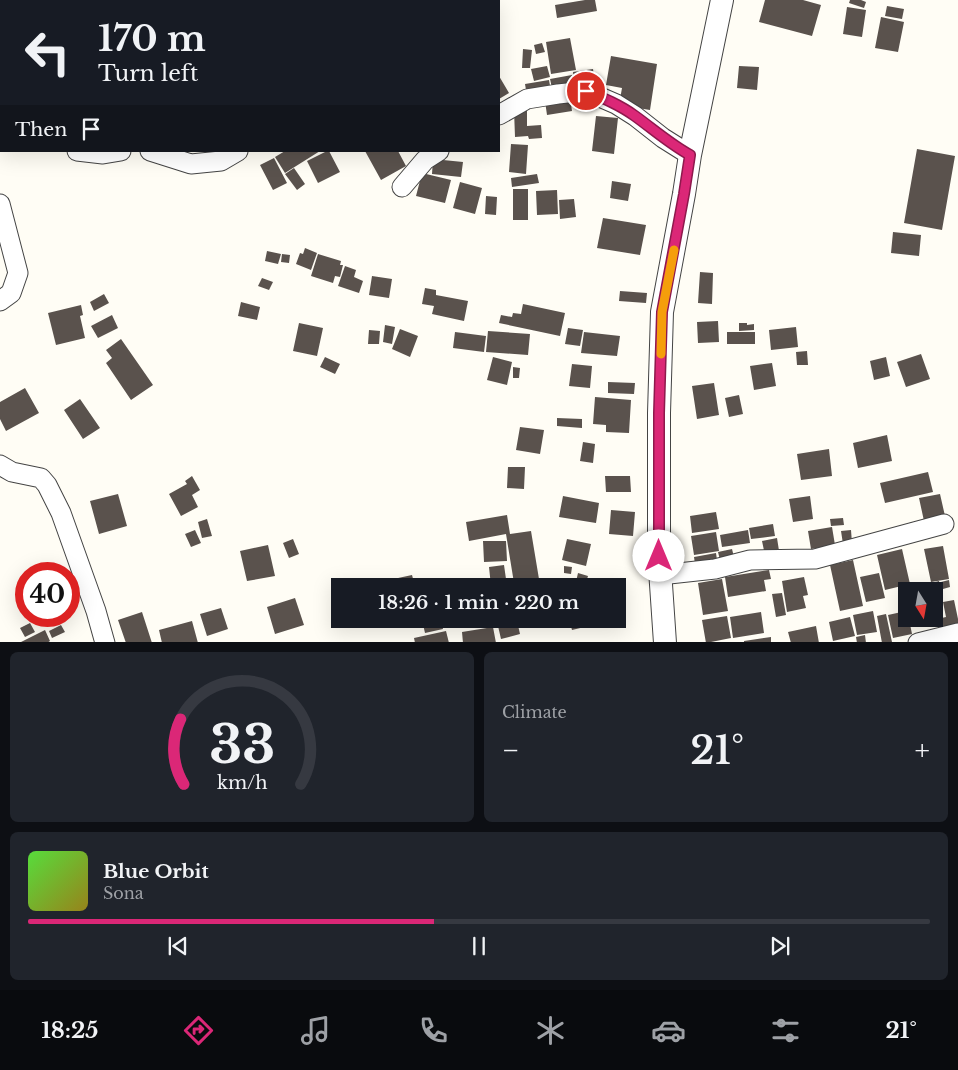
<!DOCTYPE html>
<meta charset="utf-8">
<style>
:root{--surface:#171b24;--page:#20242c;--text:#f1f3f6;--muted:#9ea1a6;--line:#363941;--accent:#db2777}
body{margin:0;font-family:"Libre Baskerville",serif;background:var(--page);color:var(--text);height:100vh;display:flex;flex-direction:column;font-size:19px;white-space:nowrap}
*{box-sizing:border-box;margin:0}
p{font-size:16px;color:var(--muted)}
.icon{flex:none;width:28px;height:28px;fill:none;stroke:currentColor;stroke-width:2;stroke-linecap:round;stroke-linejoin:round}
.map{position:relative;height:642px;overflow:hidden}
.sheet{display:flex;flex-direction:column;gap:10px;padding:10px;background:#0d0f14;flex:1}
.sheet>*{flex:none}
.banner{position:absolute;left:0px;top:0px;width:500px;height:152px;box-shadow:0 5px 20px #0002;background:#171b24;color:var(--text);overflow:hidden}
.needle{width:32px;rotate:169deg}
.buttons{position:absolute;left:898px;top:582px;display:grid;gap:10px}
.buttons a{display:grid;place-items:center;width:45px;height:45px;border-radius:0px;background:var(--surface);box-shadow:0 5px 20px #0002;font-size:25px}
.speed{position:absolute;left:15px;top:562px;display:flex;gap:10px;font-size:25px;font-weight:700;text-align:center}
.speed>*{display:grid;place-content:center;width:65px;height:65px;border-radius:50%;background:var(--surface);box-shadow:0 5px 20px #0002;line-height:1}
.speed .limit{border:8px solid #d22;background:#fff;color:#111}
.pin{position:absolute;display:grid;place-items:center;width:42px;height:42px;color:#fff;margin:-21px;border:2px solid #fff;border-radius:50%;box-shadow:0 1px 5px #0007}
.me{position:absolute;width:55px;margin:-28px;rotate:0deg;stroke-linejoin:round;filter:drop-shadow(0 0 4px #0008)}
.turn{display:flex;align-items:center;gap:18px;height:105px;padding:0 15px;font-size:22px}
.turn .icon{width:65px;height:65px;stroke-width:2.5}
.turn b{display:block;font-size:35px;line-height:42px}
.then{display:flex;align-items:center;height:48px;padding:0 15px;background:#0003;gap:10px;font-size:19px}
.big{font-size:38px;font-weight:600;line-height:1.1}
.sheet .card{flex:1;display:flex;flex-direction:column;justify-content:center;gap:8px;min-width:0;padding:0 18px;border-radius:8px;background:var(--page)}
.sheet .dial{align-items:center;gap:0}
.dial svg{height:130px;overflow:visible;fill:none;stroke:var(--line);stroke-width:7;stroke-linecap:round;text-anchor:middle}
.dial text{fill:var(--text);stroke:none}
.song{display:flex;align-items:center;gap:15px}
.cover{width:60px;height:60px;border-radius:8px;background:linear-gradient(135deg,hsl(110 70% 55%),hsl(50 70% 35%))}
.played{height:5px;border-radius:2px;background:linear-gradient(90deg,var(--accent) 45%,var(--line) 45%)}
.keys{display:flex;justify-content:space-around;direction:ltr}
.heat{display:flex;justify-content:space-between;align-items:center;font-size:28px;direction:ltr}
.sheet .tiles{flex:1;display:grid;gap:10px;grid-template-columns:1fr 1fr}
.card:last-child{grid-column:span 2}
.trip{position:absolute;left:331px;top:578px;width:295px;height:50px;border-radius:0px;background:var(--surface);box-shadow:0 5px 20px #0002;font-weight:600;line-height:50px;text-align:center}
.menu{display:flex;height:80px;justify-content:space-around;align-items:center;background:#090b0e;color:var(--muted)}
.menu .icon{width:35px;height:35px}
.menu .on{color:var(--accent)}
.menu b{font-size:22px;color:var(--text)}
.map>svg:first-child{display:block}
.building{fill:#5a524d}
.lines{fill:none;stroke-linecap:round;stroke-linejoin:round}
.minor-casing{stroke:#444;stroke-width:21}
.tertiary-casing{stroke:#444;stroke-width:24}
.minor{stroke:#fff;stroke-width:19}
.tertiary{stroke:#fff;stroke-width:22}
.route-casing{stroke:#8e194d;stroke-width:12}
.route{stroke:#db2777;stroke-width:9}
.slow{stroke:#f59e0b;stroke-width:9}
</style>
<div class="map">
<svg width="958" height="643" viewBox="0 0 958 643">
<rect width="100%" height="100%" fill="#fffdf5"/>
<path class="building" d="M585,0h10l2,11 -40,7 -2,-13z
M765,0h38l18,5 -9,31 -53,-14z
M850,0h11l5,2 -2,6 -15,-5z
M887,6l17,3 -2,10 -17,-3z
M847,7l19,3 -4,27 -19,-3z
M881,17l23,5 -6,30 -23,-4z
M570,38l6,32 -25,4 -5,-32z
M542,43l3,9 -9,2 -2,-9z
M523,49l9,1 -2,18h-8z
M611,56l46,8 -7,46 -31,-5 3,-17 -16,-3z
M547,66l3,11 -16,4 -3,-12z
M739,66l20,1 -2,23 -20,-2z
M593,69l2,14 -20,3 -2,-14z
M572,75l2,9 -22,4 -2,-9z
M499,76l10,17 -10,6z
M549,80l2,11 -24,5 -2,-12z
M570,97l2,14 -25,4 -2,-14z
M514,110h13v16l14,-1 1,13 -13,1 -1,-3 -13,1z
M596,116l22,2 -4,36 -22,-3z
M511,144l17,1 -2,29 -17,-2z
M917,149l38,7 -13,74 -38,-7z
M285,151h35l-35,22 -10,-16z
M327,151h2l11,21 -22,11 -11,-22z
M365,151h33l8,15 -25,14z
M274,158l13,25 -14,7 -13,-25z
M433,159l30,3 -2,15 -29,-3z
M294,168l11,16 -8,6 -12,-16z
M422,173l29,7 -6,23 -29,-7z
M537,174l2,9 -27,4 -1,-9z
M612,181l19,3 -3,17 -18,-3z
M460,182l22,6 -7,26 -22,-6z
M513,189h15v31h-15z
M557,190l1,24 -21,1 -1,-24z
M486,196l11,1 -1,18 -11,-1z
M574,199l2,18 -16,2 -1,-19z
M603,218l43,7 -6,30 -43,-7z
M893,232l28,3 -2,21 -28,-3z
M305,248l12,5 -6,17 -15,-6 4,-11 3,1z
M267,251l14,3 -3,10 -13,-3z
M282,254l8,1 -1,8 -8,-1z
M318,254l23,7 -1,4h3l-3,12 -5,-1 -2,7 -22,-7z
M345,266l11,4 -2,7 9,4 -4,12 -21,-7z
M700,272l13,1 -1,31 -14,-1z
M372,276l20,3 -3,19 -20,-3z
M262,278l11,4 -4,8 -11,-4z
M425,288l11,2v5l32,6 -4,20 -32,-7 2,-8 -12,-2z
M620,291l27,2 -1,10 -27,-2z
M104,294l5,9 -15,8 -4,-9z
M241,302l19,5 -3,13 -19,-4z
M523,304l42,9 -5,23 -61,-13 2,-8 11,2 1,-4 8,1z
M81,305l2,10 -3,1 5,22 -29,7 -8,-32z
M112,315l6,13 -20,10 -7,-12z
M718,321l1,21 -21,1 -1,-21z
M299,323l24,5 -6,28 -24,-5z
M739,323h8v2l7,-1v6l-15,1z
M385,325l10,2 -3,17 -9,-2z
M796,327l2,20 -27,3 -2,-20z
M568,328l15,2 -3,16 -15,-2z
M400,329l18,7 -8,21 -18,-8z
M369,330l11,1 -1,13h-11z
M488,331l42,3 -2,21 -42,-3z
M455,332l31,4 -2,16 -31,-4z
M584,332l36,4 -3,20 -36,-3z
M727,332h28v12h-28z
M121,339l32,46 -22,15 -25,-37 6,-5 -6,-8z
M807,351l1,14h-11l-1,-13z
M921,354l9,25 -24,8 -9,-25z
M325,357l15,7 -5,10 -15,-7z
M493,357l19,5 -5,23 -20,-5z
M886,357l4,19 -16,4 -4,-19z
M772,363l4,23 -22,4 -4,-24z
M572,364l20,2 -2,22 -21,-2z
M513,367l7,1 -1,10h-6z
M608,382l27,1 -1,11 -26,-1z
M714,383l5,32 -22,4 -5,-33z
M25,388l14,25 -33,18 -6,-12v-17z
M739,395l4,19 -14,3 -4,-19z
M595,397l36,3 -2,33 -23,-1v-7l-13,-1z
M80,399l20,29 -17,11 -19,-29z
M557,418l25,1v9l-25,-2z
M520,427l24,3 -4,24 -24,-4z
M887,435l5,26 -34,7 -5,-25z
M583,442l12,2 -2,19 -13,-2z
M829,449l3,27 -31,4 -4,-26z
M508,467h17l-1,22 -17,-1z
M928,472l5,20 -48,11 -5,-20z
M192,476l8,14 -8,5 6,12 -17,9 -12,-22 18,-10 -2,-3z
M605,476h25l1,16h-25z
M118,494l9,32 -28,8 -9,-33z
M940,494l5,22 -21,5 -5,-23z
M563,496l36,7 -3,20 -37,-6z
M810,496l3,23 -20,3 -4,-23z
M611,510l24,2 -2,24 -24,-2z
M716,512l3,17 -27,4 -2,-17z
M507,515l3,19 21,-3 8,48 -25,4 -8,-49 -37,7 -3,-19z
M843,518l1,7 -13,1 -1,-7z
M207,519l5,17 -10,2 -4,-16z
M773,524l2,12 -24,3 -2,-11z
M832,527l3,18 -24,4 -3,-18z
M195,530l6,13 -10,4 -6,-13z
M748,530l2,13 -28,4 -2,-12z
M851,530l1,13 -9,1 -2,-13z
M716,532l3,19 -25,4 -3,-19z
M777,538l3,19 -14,3 -4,-19z
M293,539l6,15 -10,4 -6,-15z
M567,539l24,5 -5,22 -24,-6z
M483,541h23l1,20 -23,1z
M268,545l7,31 -28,5 -7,-30z
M943,546l6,33 -18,3 -7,-33z
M732,549l2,8 -14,3 -2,-8z
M902,549l8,35 -25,6 -8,-35z
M716,553l2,14 -22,4 -2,-14z
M853,560l10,46 -23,5 -10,-46z
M504,565l3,21h-16l-2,-19z
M564,566l8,1 -1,7 -7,-1z
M769,570l2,9 -7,1 2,11 -38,6 -3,-20z
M578,573l10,3 -3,10h-10z
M879,573l6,25 -19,4 -6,-25z
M412,575l3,11h-39l-1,-3z
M804,577l4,18 -5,1 3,12 -19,4 -5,-31z
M722,579l6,32 -25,4 -5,-32z
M949,580l1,7 -7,2 -2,-7z
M939,581l1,9 -8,1 -1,-8z
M782,593l4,22 -10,2 -4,-23z
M295,598l9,27 -29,9 -8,-27z
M954,600l4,19v7l-19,4 -2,-11 9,-2 -3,-15z
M618,603l4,15 -4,1z
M221,608l7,21 -21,7 -7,-22z
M873,611l4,21 -20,3 -4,-20z
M906,611v8h3l3,15 -19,4 -5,-23z
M142,612l10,31h-26l-8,-23z
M761,612l3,21 -31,5 -3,-21z
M886,614l6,28 -1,1h-9l-5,-27z
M727,616l4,22 -25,5 -4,-23z
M850,617l5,19 -22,5 -4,-19z
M426,619h15l2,10 -18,4 -3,-13z
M484,619h26l1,3 -25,4z
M569,619h22l2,6 -21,5z
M594,619h21v1l-20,4z
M192,621l6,22h-36l-3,-13z
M517,621l3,13 -19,5 -3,-13z
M30,623l5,9 -10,5 -5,-9z
M61,625l4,7 -13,6 -3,-7z
M816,626l3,17h-28l-3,-11z
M493,627l3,16h-33l-1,-11z
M45,630l5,11 -3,2h-28z
M446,631l3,12h-34l-1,-5z
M865,635l1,8h-9l-1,-6z
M771,637v6h-27v-2z"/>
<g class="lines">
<g class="minor-casing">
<path id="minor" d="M23,1l1,-1
M0,32l1,-1
M499,115l28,-16 31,-5 28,-3 30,13 19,12 28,22 27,17
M0,136h1
M77,151l26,3 18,-3
M150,151l41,13 30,-3 17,-10
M402,187l23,-27 14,-9
M0,204l18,69 -7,20 -11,8
M0,465l12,7 29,6 6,7 14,28 35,98 9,32
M660,575l55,-6 35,-9 65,-1 129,-35
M918,643l40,-10"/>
</g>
<g class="tertiary-casing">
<path id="tertiary" d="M665,643l-6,-88v-142l3,-101 22,-118 6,-39 32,-155"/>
</g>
<use href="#minor" class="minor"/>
<use href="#tertiary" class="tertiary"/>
</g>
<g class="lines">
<g class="route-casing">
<path id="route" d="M586,91c17,7 34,14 49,25 18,13 35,28 55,39l-6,39 -22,118 -3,101v143"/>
</g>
<use href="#route" class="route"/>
<path class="slow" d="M661,354l1,-42 12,-62"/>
</g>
</svg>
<div class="buttons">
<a><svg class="needle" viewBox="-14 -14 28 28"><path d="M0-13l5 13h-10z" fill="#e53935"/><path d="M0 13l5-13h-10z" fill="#9ea1a6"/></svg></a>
</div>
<div class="speed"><div class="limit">40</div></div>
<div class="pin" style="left:586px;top:91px;background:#d93025"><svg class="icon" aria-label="arrive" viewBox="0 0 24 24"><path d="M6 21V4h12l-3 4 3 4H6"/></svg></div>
<svg class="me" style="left:659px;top:556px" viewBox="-20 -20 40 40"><circle r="19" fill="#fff"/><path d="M0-13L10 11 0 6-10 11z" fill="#db2777"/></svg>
<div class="trip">18:26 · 1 min · 220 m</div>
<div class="banner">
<div class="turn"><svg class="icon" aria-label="left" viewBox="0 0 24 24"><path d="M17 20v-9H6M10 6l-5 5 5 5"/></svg><div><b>170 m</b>Turn left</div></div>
<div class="then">Then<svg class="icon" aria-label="arrive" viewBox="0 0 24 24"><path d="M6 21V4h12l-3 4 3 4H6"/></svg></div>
</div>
</div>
<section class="sheet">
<div class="tiles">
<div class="card dial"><svg viewBox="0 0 100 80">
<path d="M14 69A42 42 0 1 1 86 69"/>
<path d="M14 69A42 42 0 0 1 12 29" stroke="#db2777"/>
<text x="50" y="56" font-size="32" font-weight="700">33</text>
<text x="50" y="72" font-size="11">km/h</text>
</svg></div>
<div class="card"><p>Climate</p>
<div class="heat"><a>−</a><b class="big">21°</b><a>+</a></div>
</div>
<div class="card">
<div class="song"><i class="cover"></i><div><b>Blue Orbit</b><p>Sona</p></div></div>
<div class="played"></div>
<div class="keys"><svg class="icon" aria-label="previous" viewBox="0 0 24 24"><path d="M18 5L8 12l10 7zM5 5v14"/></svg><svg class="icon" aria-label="pause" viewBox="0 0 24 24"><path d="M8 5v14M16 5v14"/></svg><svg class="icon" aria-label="next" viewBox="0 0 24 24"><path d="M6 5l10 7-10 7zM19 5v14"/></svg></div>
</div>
</div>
</section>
<nav class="menu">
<b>18:25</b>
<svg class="icon on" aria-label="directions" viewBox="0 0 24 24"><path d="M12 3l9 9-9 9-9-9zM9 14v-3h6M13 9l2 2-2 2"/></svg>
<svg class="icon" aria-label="music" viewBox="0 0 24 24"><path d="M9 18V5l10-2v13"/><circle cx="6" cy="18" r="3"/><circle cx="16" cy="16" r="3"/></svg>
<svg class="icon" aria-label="phone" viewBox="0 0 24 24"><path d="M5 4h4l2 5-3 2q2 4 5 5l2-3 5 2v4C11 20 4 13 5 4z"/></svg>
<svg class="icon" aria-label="climate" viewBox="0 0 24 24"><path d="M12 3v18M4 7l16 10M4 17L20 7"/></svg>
<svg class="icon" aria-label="car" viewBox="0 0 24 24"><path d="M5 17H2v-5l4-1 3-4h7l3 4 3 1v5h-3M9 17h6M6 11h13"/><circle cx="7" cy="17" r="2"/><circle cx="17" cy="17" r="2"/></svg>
<svg class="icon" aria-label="filters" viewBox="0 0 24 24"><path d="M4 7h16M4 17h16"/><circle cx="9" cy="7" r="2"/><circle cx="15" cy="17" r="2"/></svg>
<b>21°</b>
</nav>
